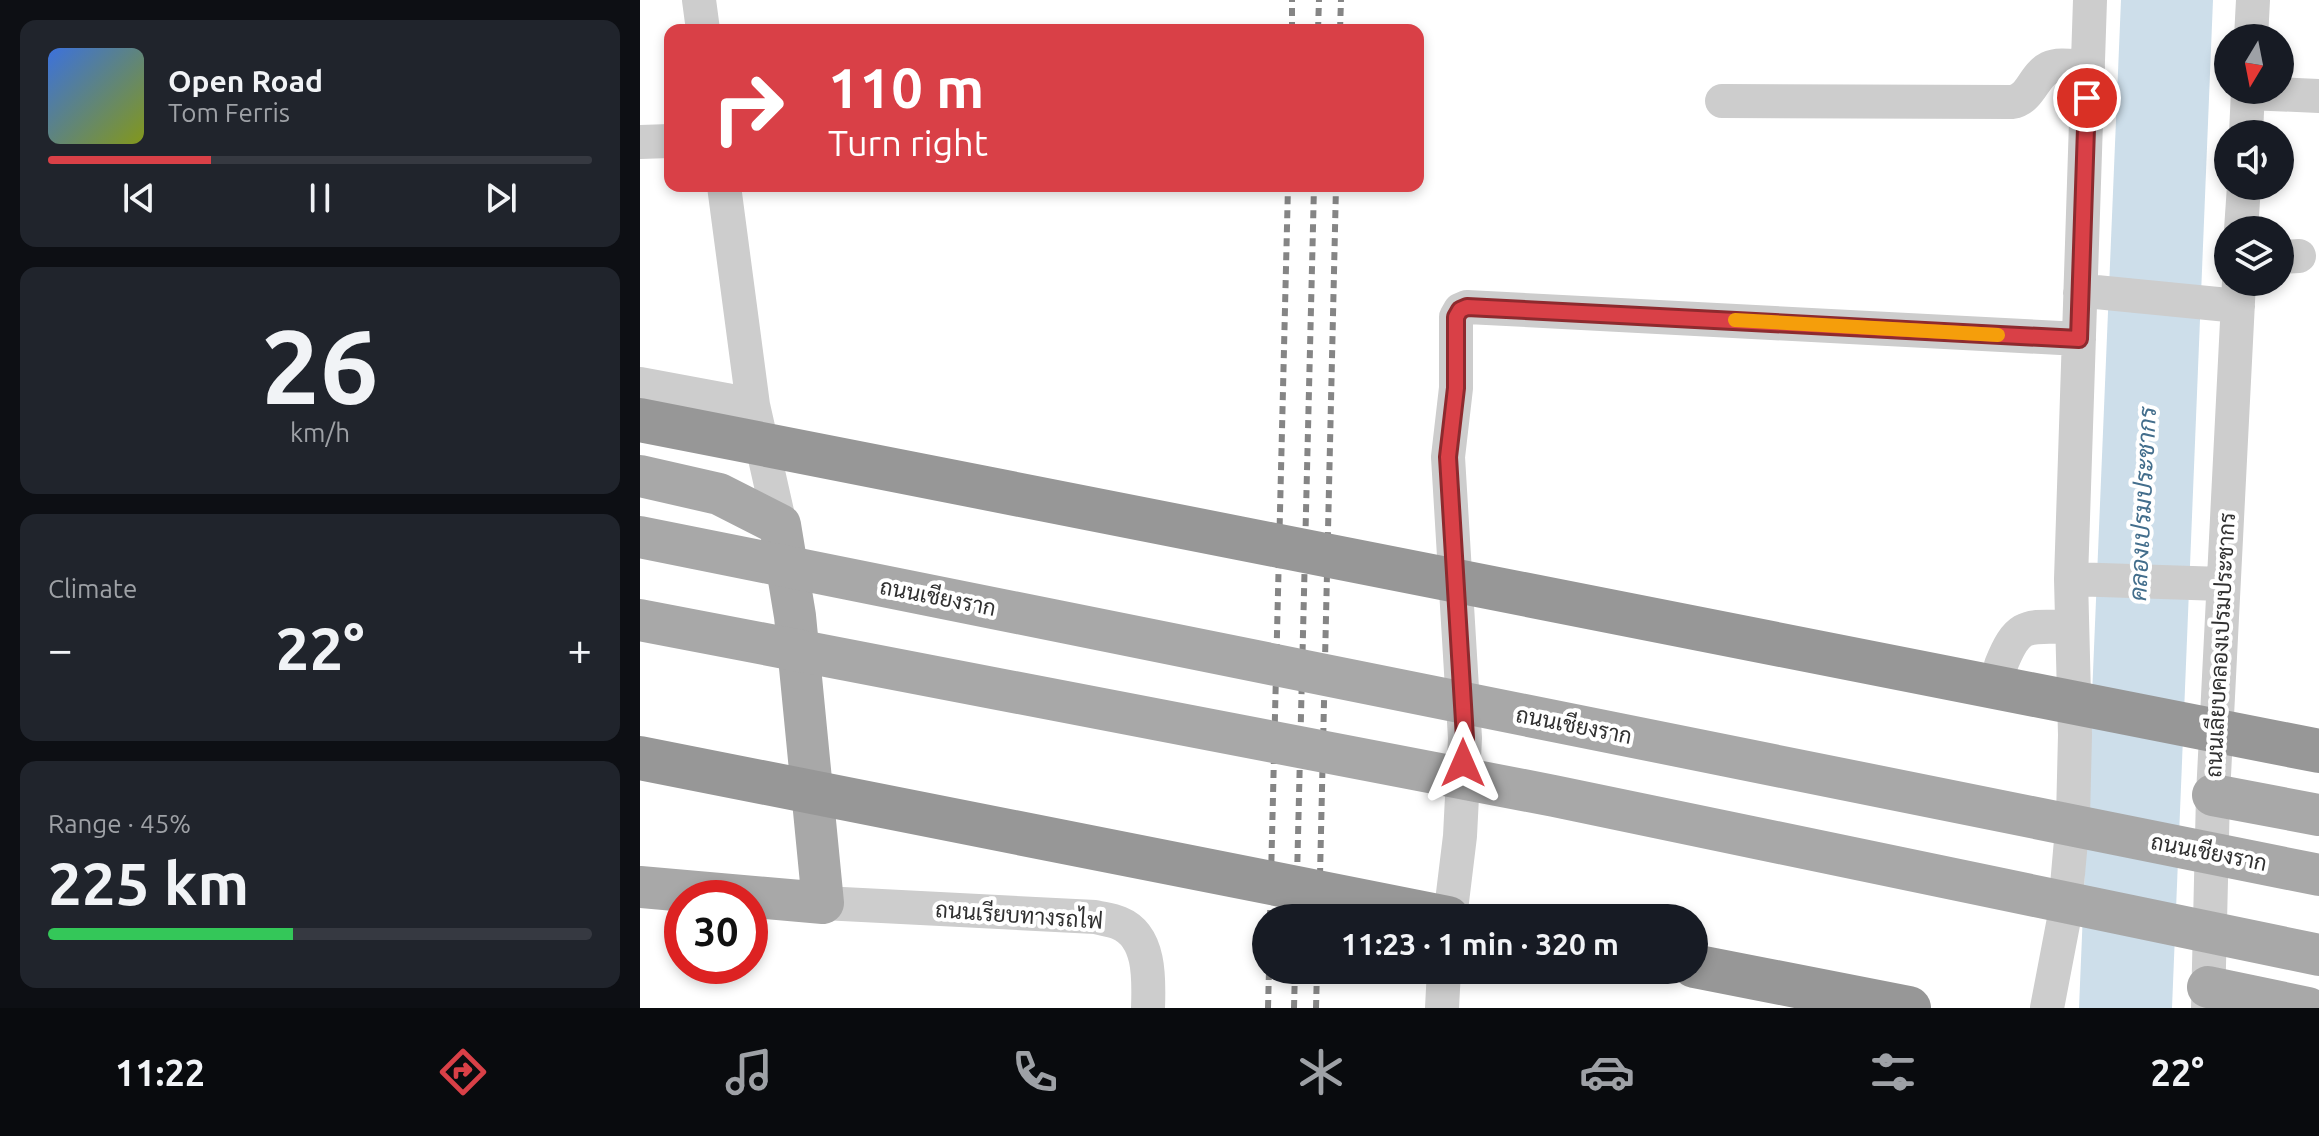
<!DOCTYPE html>
<meta charset="utf-8">
<style>
:root{--surface:#171b24;--page:#20242c;--text:#f1f3f6;--muted:#9ea1a6;--line:#363941;--accent:#d94047}
body{margin:0;font-family:Ubuntu,Sarabun,sans-serif;background:var(--page);color:var(--text);height:100vh;display:flex;flex-direction:column;font-size:30px;white-space:nowrap}
*{box-sizing:border-box;margin:0}
p{font-size:26px;color:var(--muted)}
.icon{flex:none;width:44px;height:44px;fill:none;stroke:currentColor;stroke-width:2;stroke-linecap:round;stroke-linejoin:round}
.map{position:relative;flex:1;overflow:hidden}
.details{display:flex;flex-direction:column;gap:20px;padding:20px;background:#0d0f14;width:640px}
.details>*{flex:none}
.hud{position:absolute;left:24px;top:24px;width:760px;height:168px;border-radius:16px;box-shadow:0 4px 12px #0003;background:#d94047;color:#fff;overflow:hidden}
.needle{width:52px;rotate:190deg}
.buttons{position:absolute;left:1574px;top:24px;display:grid;gap:16px}
.buttons a{display:grid;place-items:center;width:80px;height:80px;border-radius:50%;background:var(--surface);box-shadow:0 4px 12px #0003;font-size:40px}
.speed{position:absolute;left:24px;top:880px;display:flex;gap:16px;font-size:40px;font-weight:700;text-align:center}
.speed>*{display:grid;place-content:center;width:104px;height:104px;border-radius:50%;background:var(--surface);box-shadow:0 4px 12px #0003;line-height:1}
.speed .limit{border:12px solid #d22;background:#fff;color:#111}
.pin{position:absolute;display:grid;place-items:center;width:68px;height:68px;color:#fff;margin:-34px;border:4px solid #fff;border-radius:50%;box-shadow:0 2px 8px #0007}
.me{position:absolute;width:88px;margin:-44px;rotate:0deg;stroke-linejoin:round;filter:drop-shadow(0 0 6px #0008)}
.turn{display:flex;align-items:center;gap:28px;height:168px;padding:0 32px;font-size:36px}
.turn .icon{width:104px;height:104px;stroke-width:2.5}
.turn b{display:block;font-size:56px;line-height:68px}
.big{font-size:60px;font-weight:700;line-height:1.1}
.details .widget{flex:1;display:flex;flex-direction:column;justify-content:center;gap:12px;min-width:0;padding:0 28px;border-radius:16px;background:var(--page)}
.details .dial{align-items:center;gap:0}
.dial b{font-size:104px;line-height:1}
.song{display:flex;align-items:center;gap:24px}
.cover{width:96px;height:96px;border-radius:12px;background:linear-gradient(135deg,hsl(220 70% 55%),hsl(70 70% 35%))}
.played{height:8px;border-radius:4px;background:linear-gradient(90deg,var(--accent) 30%,var(--line) 30%)}
.keys{display:flex;justify-content:space-around;direction:ltr}
.heat{display:flex;justify-content:space-between;align-items:center;font-size:44px;direction:ltr}
.charge{height:12px;border-radius:6px;background:linear-gradient(90deg,#34c759 45%,var(--line) 0)}
.trip{position:absolute;left:612px;top:904px;width:456px;height:80px;border-radius:40px;background:var(--surface);box-shadow:0 4px 12px #0003;font-weight:700;line-height:80px;text-align:center}
.menu{display:flex;height:128px;justify-content:space-around;align-items:center;background:#090b0e;color:var(--muted)}
.menu .icon{width:56px;height:56px}
.menu .on{color:var(--accent)}
.menu b{font-size:36px;color:var(--text)}
main{display:flex;flex:1;min-height:0}
.map>svg:first-child{display:block}
.water{fill:#cddeea}
.lines{fill:none;stroke-linecap:round;stroke-linejoin:round}
.minor{stroke:#cdcdcd;stroke-width:34}
.major{stroke:#a8a8a8;stroke-width:42}
.highway{stroke:#979797;stroke-width:44}
.rail{stroke:#858585;stroke-width:6;stroke-dasharray:8 6;stroke-linecap:butt}
.major-bridge{stroke:#a8a8a8;stroke-width:42}
.highway-bridge{stroke:#979797;stroke-width:44}
.route-casing{stroke:#8d2a2e;stroke-width:20}
.route{stroke:#d94047;stroke-width:14}
.slow{stroke:#f59e0b;stroke-width:14}
.labels{text-anchor:middle;stroke-width:8;stroke-linejoin:round;paint-order:stroke}
.street-label{font-size:22px;fill:#303030;stroke:#fff}
.water-label{font-size:24px;font-style:italic;fill:#436e8c;stroke:#fff}
</style>
<main>
<section class="details">
<div class="widget">
<div class="song"><i class="cover"></i><div><b>Open Road</b><p>Tom Ferris</p></div></div>
<div class="played"></div>
<div class="keys"><svg class="icon" aria-label="previous" viewBox="0 0 24 24"><path d="M18 5L8 12l10 7zM5 5v14"/></svg><svg class="icon" aria-label="pause" viewBox="0 0 24 24"><path d="M8 5v14M16 5v14"/></svg><svg class="icon" aria-label="next" viewBox="0 0 24 24"><path d="M6 5l10 7-10 7zM19 5v14"/></svg></div>
</div>
<div class="widget dial"><b>26</b><p>km/h</p></div>
<div class="widget"><p>Climate</p>
<div class="heat"><a>−</a><b class="big">22°</b><a>+</a></div>
</div>
<div class="widget"><p>Range · 45%</p><b class="big">225 km</b><div class="charge"></div></div>
</section>
<div class="map">
<svg width="1679" height="1008" viewBox="0 0 1679 1008">
<rect width="100%" height="100%" fill="#fff"/>
<path class="water" d="M1481,0h92l-41,1008h-93z"/>
<g class="lines">
<path class="minor" d="M59,0l4,30
M1611,38l2,-38
M1608,93l71,3
M1082,101l290,1c19,-3 21,-26 37,-34 10,-5 28,-1 39,-1
M1606,134l2,-44
M0,142l30,-1
M84,186l29,219 27,120
M1601,230l3,-44
M1640,257l19,-1
M1440,293l16,-1 142,14
M0,384l113,21
M1431,579l151,5
M1361,665c18,-45 27,-38 71,-38
M183,903l272,14c8,2 17,3 24,6 32,13 30,57 29,85
M810,918l10,-82 5,-98 -17,-281 8,-69v-71l4,-7 7,-3 612,32
M802,1008l2,-38
M1407,1008l17,-89 9,-101 2,-83 -4,-156 19,-579
M1568,1008l5,-213 26,-513"/>
<path class="major" d="M0,476l79,18 61,31 15,91 28,287 -183,-16
M1573,795l106,20
M1568,987l100,21"/>
<path class="highway" d="M1054,966l215,42"/>
<path class="rail" d="M652,30v-30
M678,30l1,-30
M700,30l1,-30
M630,918l18,-732
M656,918l18,-732
M679,918l17,-732
M628,1008l1,-38
M654,1008l1,-38
M676,1008l1,-38"/>
<path class="major-bridge" d="M0,537l1679,338
M0,620l914,176 765,159"/>
<path class="highway-bridge" d="M0,420l1679,331
M0,758l808,160"/>
</g>
<g class="lines">
<g class="route-casing">
<path id="route" d="M823,763l2,-25 -17,-281 8,-69v-71l4,-7 7,-3 612,32 8,-241"/>
</g>
<use href="#route" class="route"/>
<path class="slow" d="M1095,320l263,15"/>
</g>
<g class="labels">
<g class="street-label">
<text transform="translate(298 597) rotate(11)" y="8">ถนนเชียงราก</text>
<text transform="translate(1580 645) rotate(-87)" y="8">ถนนเลียบคลองเปรมประชากร</text>
<text transform="translate(934 725) rotate(11)" y="8">ถนนเชียงราก</text>
<text transform="translate(1569 852) rotate(11)" y="8">ถนนเชียงราก</text>
<text transform="translate(379 915) rotate(4)" y="8">ถนนเรียบทางรถไฟ</text>
</g>
<g class="water-label">
<text transform="translate(1503 504) rotate(-87)" y="8">คลองเปรมประชากร</text>
</g>
</g>
</svg>
<div class="buttons">
<a><svg class="needle" viewBox="-14 -14 28 28"><path d="M0-13l5 13h-10z" fill="#e53935"/><path d="M0 13l5-13h-10z" fill="#9ea1a6"/></svg></a>
<a><svg class="icon" aria-label="sound" viewBox="0 0 24 24"><path d="M4 9h4l5-4v14l-5-4H4zM17 9q2 3 0 6"/></svg></a>
<a><svg class="icon" aria-label="layers" viewBox="0 0 24 24"><path d="M12 4l9 5-9 5-9-5zM3 14l9 5 9-5"/></svg></a>
</div>
<div class="speed"><div class="limit">30</div></div>
<div class="pin" style="left:1447px;top:98px;background:#d93025"><svg class="icon" aria-label="arrive" viewBox="0 0 24 24"><path d="M6 21V4h12l-3 4 3 4H6"/></svg></div>
<svg class="me" style="left:823px;top:763px" viewBox="-20 -20 40 40"><path d="M0-17L14 15 0 8-14 15z" fill="#d94047" stroke="#fff" stroke-width="4"/></svg>
<div class="trip">11:23 · 1 min · 320 m</div>
<div class="hud">
<div class="turn"><svg class="icon" aria-label="right" viewBox="0 0 24 24"><path d="M7 20v-9h11M14 6l5 5-5 5"/></svg><div><b>110 m</b>Turn right</div></div>
</div>
</div>
</main>
<nav class="menu">
<b>11:22</b>
<svg class="icon on" aria-label="directions" viewBox="0 0 24 24"><path d="M12 3l9 9-9 9-9-9zM9 14v-3h6M13 9l2 2-2 2"/></svg>
<svg class="icon" aria-label="music" viewBox="0 0 24 24"><path d="M9 18V5l10-2v13"/><circle cx="6" cy="18" r="3"/><circle cx="16" cy="16" r="3"/></svg>
<svg class="icon" aria-label="phone" viewBox="0 0 24 24"><path d="M5 4h4l2 5-3 2q2 4 5 5l2-3 5 2v4C11 20 4 13 5 4z"/></svg>
<svg class="icon" aria-label="climate" viewBox="0 0 24 24"><path d="M12 3v18M4 7l16 10M4 17L20 7"/></svg>
<svg class="icon" aria-label="car" viewBox="0 0 24 24"><path d="M5 17H2v-5l4-1 3-4h7l3 4 3 1v5h-3M9 17h6M6 11h13"/><circle cx="7" cy="17" r="2"/><circle cx="17" cy="17" r="2"/></svg>
<svg class="icon" aria-label="filters" viewBox="0 0 24 24"><path d="M4 7h16M4 17h16"/><circle cx="9" cy="7" r="2"/><circle cx="15" cy="17" r="2"/></svg>
<b>22°</b>
</nav>
